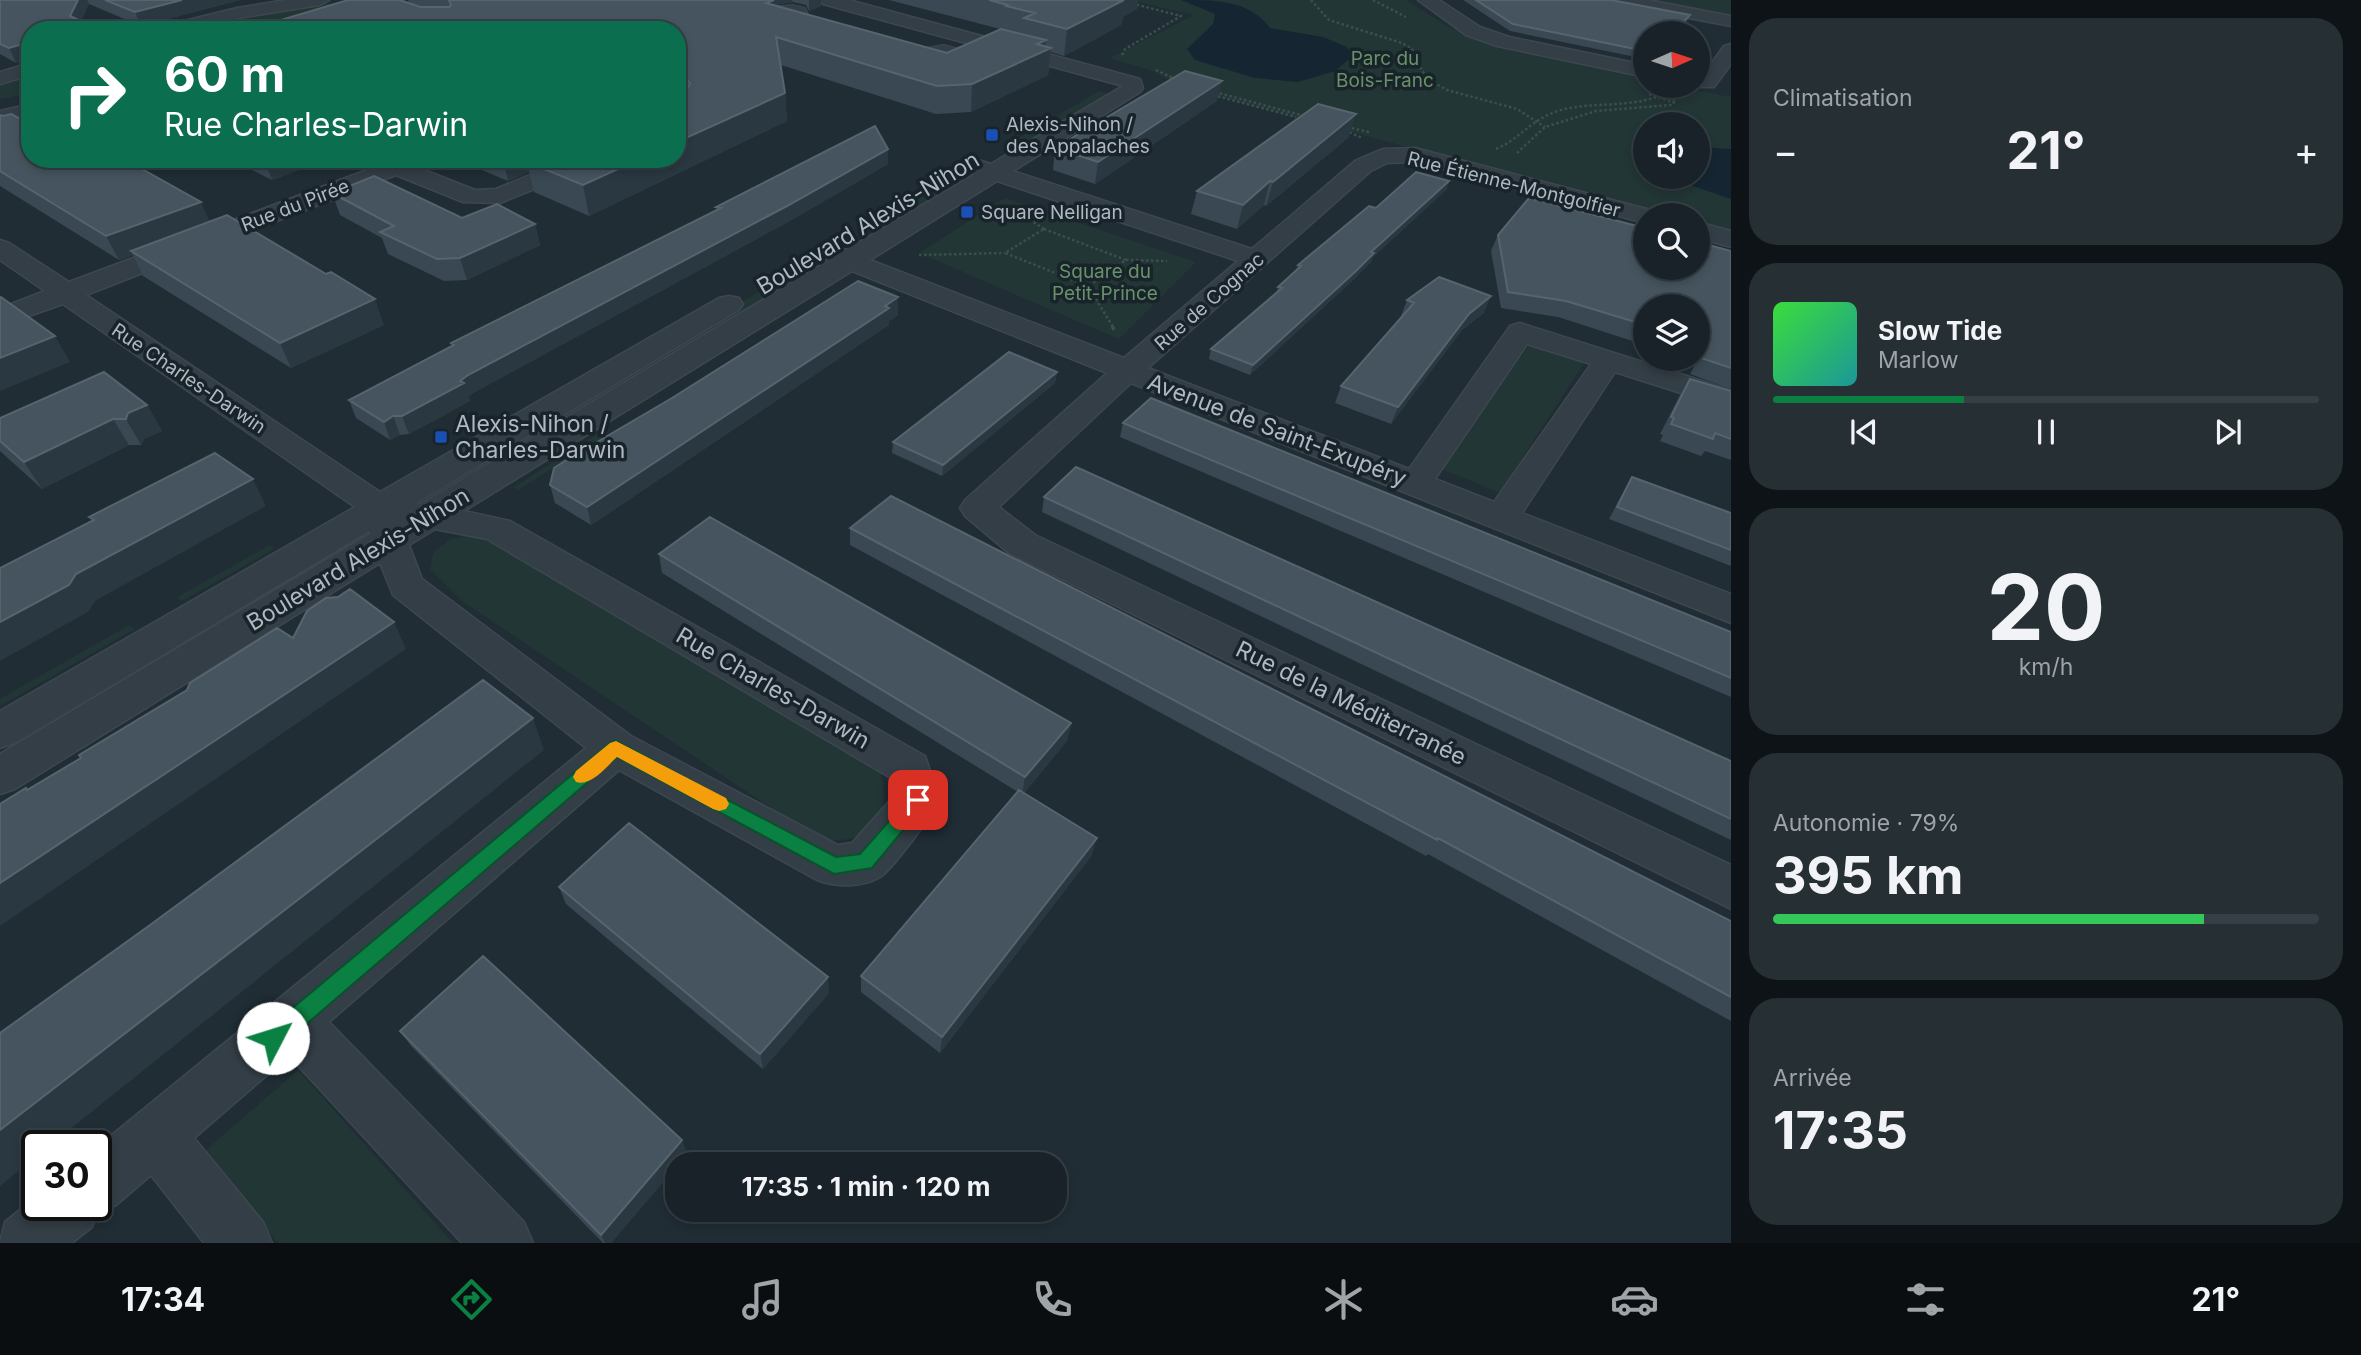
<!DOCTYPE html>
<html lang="fr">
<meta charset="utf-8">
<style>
:root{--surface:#182228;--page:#252f34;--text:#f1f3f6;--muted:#9fa4a8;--line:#363f45;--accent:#0b8043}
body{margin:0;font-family:Inter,sans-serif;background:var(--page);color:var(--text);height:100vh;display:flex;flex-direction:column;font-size:26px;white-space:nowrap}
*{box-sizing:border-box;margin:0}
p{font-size:23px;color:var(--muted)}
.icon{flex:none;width:38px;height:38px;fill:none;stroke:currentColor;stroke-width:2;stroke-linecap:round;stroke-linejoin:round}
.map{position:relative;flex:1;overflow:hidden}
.drawer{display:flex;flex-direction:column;gap:18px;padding:18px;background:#0d1316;width:630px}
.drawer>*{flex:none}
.banner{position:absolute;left:21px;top:21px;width:665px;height:147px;border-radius:28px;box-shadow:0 4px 10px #0003,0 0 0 2px var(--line);background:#0b6e4f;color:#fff;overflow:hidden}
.needle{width:46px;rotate:87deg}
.tools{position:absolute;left:1633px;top:21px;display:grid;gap:14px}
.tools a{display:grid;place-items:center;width:77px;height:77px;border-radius:50%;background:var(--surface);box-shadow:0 4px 10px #0003,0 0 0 2px var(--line);font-size:35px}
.speed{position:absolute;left:21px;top:1130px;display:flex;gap:14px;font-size:35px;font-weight:700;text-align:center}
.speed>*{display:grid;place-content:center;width:91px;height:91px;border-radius:50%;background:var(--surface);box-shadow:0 4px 10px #0003,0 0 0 2px var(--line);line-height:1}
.speed .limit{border:4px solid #111;border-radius:10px;background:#fff;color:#111}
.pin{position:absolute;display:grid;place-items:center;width:60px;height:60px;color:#fff;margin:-30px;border-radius:14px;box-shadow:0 4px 10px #0006}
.me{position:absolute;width:77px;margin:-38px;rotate:50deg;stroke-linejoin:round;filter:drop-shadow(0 0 5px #0008)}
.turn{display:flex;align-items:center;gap:24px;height:147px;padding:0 28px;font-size:32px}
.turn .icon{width:91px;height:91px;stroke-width:2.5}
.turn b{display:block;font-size:49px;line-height:60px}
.big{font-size:52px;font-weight:700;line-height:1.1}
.drawer .widget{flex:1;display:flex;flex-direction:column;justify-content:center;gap:10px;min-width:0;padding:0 24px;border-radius:28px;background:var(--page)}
.drawer .dial{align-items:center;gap:0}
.dial b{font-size:91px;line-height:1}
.song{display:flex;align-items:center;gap:21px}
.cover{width:84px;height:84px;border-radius:10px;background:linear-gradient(135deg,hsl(120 70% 55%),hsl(180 70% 35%))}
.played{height:7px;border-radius:4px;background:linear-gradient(90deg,var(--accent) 35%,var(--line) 35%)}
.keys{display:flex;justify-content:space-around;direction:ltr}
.heat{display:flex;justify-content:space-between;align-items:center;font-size:38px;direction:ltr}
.charge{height:10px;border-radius:5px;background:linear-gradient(90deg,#34c759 79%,var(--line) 0)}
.trip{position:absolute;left:665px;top:1152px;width:402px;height:70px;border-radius:28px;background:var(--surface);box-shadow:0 4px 10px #0003,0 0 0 2px var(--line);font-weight:700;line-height:70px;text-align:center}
.dock{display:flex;height:112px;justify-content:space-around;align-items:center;background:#0a0e10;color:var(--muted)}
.dock .icon{width:49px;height:49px}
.dock .selected{color:var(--accent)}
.dock b{font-size:32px;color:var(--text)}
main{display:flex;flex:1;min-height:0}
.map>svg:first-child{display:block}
.green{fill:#223635;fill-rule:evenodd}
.water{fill:#152632}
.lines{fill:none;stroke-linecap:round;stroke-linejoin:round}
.service-casing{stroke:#3d4750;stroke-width:2}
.minor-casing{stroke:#3d4750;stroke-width:3}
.path-far1{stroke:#3b4f4d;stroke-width:2.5;stroke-dasharray:2.5 2.5;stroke-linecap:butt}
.path{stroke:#3b4f4d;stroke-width:3.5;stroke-dasharray:4.5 4.5;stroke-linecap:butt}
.service{fill:#343e46;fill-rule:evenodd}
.minor{fill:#343e46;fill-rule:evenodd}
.wall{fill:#394852}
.shaded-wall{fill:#2a3841}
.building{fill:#45545e;stroke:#56646e;stroke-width:2}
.route{fill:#0b8043;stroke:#07532c;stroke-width:2}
.slow{fill:#f59e0b}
.transit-dot{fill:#1a4fb4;stroke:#19232a;stroke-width:2.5}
.labels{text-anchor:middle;stroke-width:7;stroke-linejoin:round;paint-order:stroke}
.far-park-label{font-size:19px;fill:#67926a;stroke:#19232a}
.far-poi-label{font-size:19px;fill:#aeb9c3;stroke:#19232a;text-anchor:start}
.far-street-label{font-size:19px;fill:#aeb9c3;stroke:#19232a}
.street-label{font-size:23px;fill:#aeb9c3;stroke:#19232a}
.poi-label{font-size:23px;fill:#aeb9c3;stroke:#19232a;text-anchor:start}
</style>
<main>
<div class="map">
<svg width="1731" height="1243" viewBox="0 0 1731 1243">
<rect width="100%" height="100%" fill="#202d35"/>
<path class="green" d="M1129,0h277l41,26 52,22 146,31v7h33l53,11v136l-33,-9v-9h-35l-481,-128 -30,-16 -42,-13 84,-43zM1645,124h53v53h-53z
M1620,0h111v21z
M325,2l13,5 -54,23h-100l29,-8z
M30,73v20l-30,6v-18z
M1099,91l17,4 -98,59 -16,-6z
M942,184l17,5 -73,45 -17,-7z
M1005,198l191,64 -77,77 -200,-86z
M789,274l17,7 -322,194 -18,-11z
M1529,345l55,18 -84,130 -61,-25z
M599,433l6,3 -87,54 -4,-3z
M480,533l398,234c12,28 6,58 -25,71 -9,3 -23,2 -34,2l-357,-239 -32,-32 3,-16 18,-14z
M270,545l4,4 -92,52 -5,-4z
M129,625l6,4 -135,77v-7z
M298,1070l155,173h-175l-73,-92z"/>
<path class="water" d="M1181,0c33,0 69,0 89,28l53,9 24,10 5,10 -17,14 -37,11 -43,-4 -60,-18 -8,-11 26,-25 2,-10z
M1698,147l33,2v50l-64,-22h31z"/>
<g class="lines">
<g class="service-casing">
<path id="service" d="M792,5l13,3 3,6c-12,11 -33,12 -45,0l9,-7zM792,11l5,2 -11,3 -11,-2z
M944,45l23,6 4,7c-16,14 -44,14 -58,-2l7,-7zM944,51l15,6 -18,4 -15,-5z"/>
</g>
<g class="minor-casing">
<path id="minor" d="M286,0h43l-9,5 -82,13 -44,12h-32l2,-4 73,-18z
M820,0h29l291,79 3,9 -3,4 -127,79 239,78 103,-88 28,-12 32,-1 239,63 3,4h-12v8l-231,-61 -27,1 -16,8 -223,197 261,101 101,-143 10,-3 211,67v19l-116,-37 -93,141 209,81v29l-600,-240 -132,124 36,28 696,330v44l-722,-356 -44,-37 -5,-8 5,-8 142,-127 -255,-102 -388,240 46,10 415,235 15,44c-7,14 -48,70 -60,77 -18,11 -44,10 -63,3l-198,-110 -290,252 195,200 9,21h-71l-173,-187 -95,82 69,84 9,21h-68l-53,-68 -35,30 -19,8 -5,14 -20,16h-72l5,-21 32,-26v10h59v-58l490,-400 -193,-153 -13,-32 -365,226 -15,5v-40l370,-220 -1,-3 -354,212 -15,5v-37l355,-204 -292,-203 -63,22v-18l45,-17 -45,-31v-20l9,3 60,39 306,-115 -11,-8h32l79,31 21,-1 72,-30h31l-3,5 -96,39 -37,-1 -67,-27 -310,120 294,197 339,-194 10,-2 10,2 4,6 -4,6 -323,193 5,1 407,-243 -6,-6 4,-6 9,-2 11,3 129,-76 -9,-7 4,-5 8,-2 13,4 132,-78 -300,-82zM997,181l241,80 -114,97 -254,-98zM1527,344l64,20 -97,138 -59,-23zM435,529l52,10 404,239 4,17 -43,48 -14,2 -207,-109 -209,-157 -13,-34z
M1418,0h21l41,27 29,10 136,28v12l-148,-31 -31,-11z
M1611,0h37l83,16v10l-111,-21z
M1731,44v20l-17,23h-14l-2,-3 2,-5 24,-33z
M30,63v12l-30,9v-12z
M30,104v13l-30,7v-13z
M1698,222l33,9v16l-33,-9z"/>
</g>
<path class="path-far1" d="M1311,0l18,20 73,23 10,6 10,22 16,14 9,5 70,19 28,18
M1373,0l33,17
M1122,55l3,-6 56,-33 -47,-12
M1156,70l19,9
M1215,92l93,25
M1649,94l26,9
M1213,95l83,22
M1347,127l22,5
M1345,130l17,8
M1496,149c26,-11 34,-30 65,-39 37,-10 84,1 115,-24
M1517,153l28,-26 51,-16 74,-6 12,-12
M1017,211l27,18
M1044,229l82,31 -38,26 -83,-33z
M919,255l86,-2
M1126,260l41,1
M1088,286l25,41"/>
<path class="path" d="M1112,326l4,7"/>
<use href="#service" class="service"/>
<use href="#minor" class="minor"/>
</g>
<path class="wall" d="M0,0h240l-99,26 -52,-22 -8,17 11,5 2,4h-64v29l-14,4 -16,-9z
M348,0l61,3 -1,-3h413v6l-12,5 -3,-6 -13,-3 -14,2v3l168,46 53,-24 -111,-29h249l-1,9 -14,8 -2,8 -57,31 -13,-4 -3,23 -77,37 -35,2 -155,-49 4,28 2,28 -198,95 -55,-24 -5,-20 -21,9 -43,-18 -1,-4h213v-129z
M1463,0h148l79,15 -4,7 -41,11v26l-135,-28z
M1217,101l-122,83 -42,-14 2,-22z
M0,115l3,1 27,43 180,62 174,104 -93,43 -148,-92 -10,-21 -14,5 -119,-74z
M1349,137l-83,69 -2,-1 -27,24 -46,-15 6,-23z
M888,149v15l-100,58 -315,171 -5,4 2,4 -61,33 -9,1 -10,5 -34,-22 -7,-18 103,-54 -1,-3 266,-133 -1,-3z
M230,159h83l2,5 -43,16z
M1449,181l-3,9 -73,67 -2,5 -19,19 -102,94 -41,-16 2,-10 65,-55 2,-7 18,-17 2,-5 78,-57z
M332,193l130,25 73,6 5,21 -73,35 -23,1 -56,-27 -6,-16 -42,-23z
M1498,235l233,16v138l-41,-15 4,-7 -15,-8h19v-53h-53v39l-87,-28 -57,-9 -10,-57z
M898,297v18l-9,6v4l-298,200 -36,-22 -5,-18z
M1407,300l77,13 -22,17 -71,94 -56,-21 6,-17 61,-69 -1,-1z
M1057,372l-2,11 -113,93 -50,-23 1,-11z
M1690,379l41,12v69l-26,-9 -4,5 -41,-15 3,-6 -3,-1 20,-39z
M147,405l15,26 -18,8 -3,6h-12l-87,44 -42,-38v-33z
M1123,423l608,209v65l-611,-260z
M1632,477l99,36v53l-122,-47 16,-30z
M1044,497l687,264v79l-689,-328z
M850,528l881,393v100l-303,-167 -2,2 -576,-311z
M659,554l412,169 -4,18 -43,52 68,62 -152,198 -79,-61v-16l157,-184 -356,-219z
M559,887l270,106 -66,76 -197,-165z
M400,1031l287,123 -76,89h-8l-192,-197z"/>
<path class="shaded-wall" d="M78,0h9l2,4 -12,26 -7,-14z
M182,0h58l-99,26 -6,-14z
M760,0h32l1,2 -14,2 1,20z
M809,0h12v6l-12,5z
M1121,0h17l-1,9 -14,8 -2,8 -57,31 3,-27z
M1690,15l-4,7 -9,11h-3z
M92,26l2,4h-17z
M1046,40l-2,11 7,-3 -3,27 -77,37 1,-28z
M30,42v17l-14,4 -7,-15z
M1222,81l-5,20 -122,83 3,-22z
M785,93l2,28 -198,95 -6,-31 57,-26h37v-17z
M1356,114l-7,23 -83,69 7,-24z
M888,149v15l-100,58 -315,171 -5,4 2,4 -61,33 -7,-18 66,-41z
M279,159h34l2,5 -43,16 -6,-16z
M503,159h58l-34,3 2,10 -21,9z
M1270,181l-6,24 -27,24 6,-24z
M1449,181l-3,9 -73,67 -2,5 -19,19 -102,94 3,-10 118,-113z
M201,202l11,24 -81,25 2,4 -14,5 -13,-24z
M535,224l5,21 -73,35 -7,-22z
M1491,296l-7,17 -22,17 -71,94 7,-17 71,-93z
M898,297v18l-9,6v4l-298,200 -4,-18z
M375,299l9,26 -93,43 -11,-25z
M55,336l15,26 -70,29v-33z
M1057,372l-2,11 -113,93 1,-11z
M147,405l15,26 -18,8 -3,6 -15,-26 2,-6z
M393,416l7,19 -10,5 -6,-18z
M113,419l16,26 -87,44 -18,-27z
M253,479l13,27 -171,95 -7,11 -88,49v-39l76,-48z
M394,622l12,27 -406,277v-43z
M533,718l11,32 -495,396h-12v10l-37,30v-56z
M1071,723l-4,18 -45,54 3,-18z
M1097,838l-5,17 -152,198 2,-16z
M828,977l1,16 -66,76 -3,-15z
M682,1140l5,14 -76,89h-6l-4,-8z"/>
<path class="building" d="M0,0h78l-8,16 22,10 -15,4h-47v12l-21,6 -9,-4z
M105,0h77l-47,12z
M348,0h52l20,7h29l2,-2 -2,-5h325l-8,3 181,50 54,-24 45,11 -9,4 14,4 -79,36 -35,2 -161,-49 9,56 -108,49v-41l5,-1 8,-17 -5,-6 -8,-1v-46h-430z
M989,0h135l-57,29 -43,-11 11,-5 -29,-7 2,-1z
M1476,0h135l79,15 -16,18h-29v18l-132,-27z
M1185,71l37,10 -124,81 -43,-14z
M1318,104l38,10 -83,68 -3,-1 -27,24 -46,-14z
M11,114l19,10v35h94l77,43 -95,34 -106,-65v-56l3,1z
M875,126l13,23 -101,57 -319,169 -8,6 4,2 -62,33h-9l-9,6 -35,-22 105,-55 -3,-2 270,-135 -5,-1z
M256,159h23l-13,5z
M534,159h106l-57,26 -56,-23z
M1416,172l33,9 -78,71 3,1 -18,18 -103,94 -42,-16 71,-61 -4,-1 23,-21 -3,-1 71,-59 7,2z
M374,176l88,42 35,-14 38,20 -75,34 -23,1 -57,-27 14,-6 -62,-33z
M1529,198l116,30v40h53v-26l33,9v117l-30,-10 3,-7 -6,-4v-41h-53v19l-79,-24 -58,-9 -10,-57z
M227,215l99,59 5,-2 44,27 -95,44 -149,-92z
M1439,277l52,19 -22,18 -71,93 -57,-21 73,-83 -7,-3z
M858,281l40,16 -13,9 4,2 -302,199 -37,-22 4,-17 14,-9 104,-61z
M1,297l54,39 -55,22v-60z
M1009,352l48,20 -114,93 -50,-23z
M104,372l43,33 -19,8 -2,6h-13l-89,43 -24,-21v-23z
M1690,379l41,12v48l-16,-6 -2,6 -42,-15 3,-6 -3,-1z
M1151,398l580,234v46l-608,-255z
M215,453l38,26 -177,95 -7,11 -69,37v-54l94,-48 -5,-3z
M1076,467l655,294v58l-687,-322z
M1632,477l99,36v37l-114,-43z
M891,496l840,425v76l-293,-159 -1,2 -587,-312z
M710,517l361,206 -46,54 -366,-223z
M350,589l44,33 -394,261v-79l26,-16 1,2 54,-32 -2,-3 108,-65 3,-7 87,-55 16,10 14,-27 19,-13 12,-1z
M483,680l50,38 -533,412v-97l150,-108z
M1019,790l78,48 -155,199 -81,-61z
M629,823l199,154 -68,77 -201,-167z
M483,956l199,184 -81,95 -201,-204z"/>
<path class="route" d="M616,741l220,116 24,-3 52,-59 6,-2 7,2 3,5 -56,68 -38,6 -217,-117 -336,289 -8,3 -8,-3 -3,-8 3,-7 345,-288z"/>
<path class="slow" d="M616,741l110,57 3,6 -3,5 -7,2 -6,-2 -96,-52c-10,9 -26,30 -41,25l-3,-5 3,-6 34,-28z"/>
<g class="transit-dot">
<rect x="985" y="128" width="14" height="14" rx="3.5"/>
<rect x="960" y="205" width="14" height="14" rx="3.5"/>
<rect x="434" y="430" width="14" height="14" rx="3.5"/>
</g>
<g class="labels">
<g class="far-park-label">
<text x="1385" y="65">Parc du<tspan x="1385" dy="22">Bois-Franc</tspan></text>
<text x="1105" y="278">Square du<tspan x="1105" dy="22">Petit-Prince</tspan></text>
</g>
<g class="far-poi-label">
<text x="1006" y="131">Alexis-Nihon /<tspan x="1006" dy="22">des Appalaches</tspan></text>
<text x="981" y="219">Square Nelligan</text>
</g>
<g class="far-street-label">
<text transform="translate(1514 184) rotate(14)" y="7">Rue Étienne-Montgolfier</text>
<text transform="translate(295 205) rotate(-21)" y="7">Rue du Pirée</text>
<text transform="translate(1209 301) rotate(-41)" y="7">Rue de Cognac</text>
<text transform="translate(189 378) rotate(34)" y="7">Rue Charles-Darwin</text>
</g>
<g class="street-label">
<text transform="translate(868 223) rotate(-31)" y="8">Boulevard Alexis-Nihon</text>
<text transform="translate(1277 430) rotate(21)" y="8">Avenue de Saint-Exupéry</text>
<text transform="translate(358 559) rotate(-31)" y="8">Boulevard Alexis-Nihon</text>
<text transform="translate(773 688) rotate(30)" y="8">Rue Charles-Darwin</text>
<text transform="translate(1351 703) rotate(26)" y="8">Rue de la Méditerranée</text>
</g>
<g class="poi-label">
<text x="455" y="432">Alexis-Nihon /<tspan x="455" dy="26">Charles-Darwin</tspan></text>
</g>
</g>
</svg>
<div class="tools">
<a><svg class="needle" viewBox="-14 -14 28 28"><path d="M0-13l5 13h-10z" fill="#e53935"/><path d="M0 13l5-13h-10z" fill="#9fa4a8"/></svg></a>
<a><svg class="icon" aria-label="sound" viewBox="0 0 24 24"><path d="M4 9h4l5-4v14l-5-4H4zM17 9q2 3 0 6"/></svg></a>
<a><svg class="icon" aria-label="search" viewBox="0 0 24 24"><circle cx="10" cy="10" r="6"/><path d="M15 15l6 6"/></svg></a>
<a><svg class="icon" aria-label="layers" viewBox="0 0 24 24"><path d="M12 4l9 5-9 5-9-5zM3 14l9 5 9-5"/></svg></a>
</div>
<div class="speed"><div class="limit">30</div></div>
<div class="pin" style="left:918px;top:800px;background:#d93025"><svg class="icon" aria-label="arrive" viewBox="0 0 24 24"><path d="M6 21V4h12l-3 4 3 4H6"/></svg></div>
<svg class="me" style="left:273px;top:1038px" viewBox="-20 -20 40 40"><circle r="19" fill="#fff"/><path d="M0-13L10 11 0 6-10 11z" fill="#0b8043"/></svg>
<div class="trip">17:35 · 1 min · 120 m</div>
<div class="banner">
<div class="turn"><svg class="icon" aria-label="right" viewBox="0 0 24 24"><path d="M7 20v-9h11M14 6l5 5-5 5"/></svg><div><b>60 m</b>Rue Charles-Darwin</div></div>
</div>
</div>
<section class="drawer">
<div class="widget"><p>Climatisation</p>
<div class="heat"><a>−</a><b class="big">21°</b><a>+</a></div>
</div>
<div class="widget">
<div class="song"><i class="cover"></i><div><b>Slow Tide</b><p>Marlow</p></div></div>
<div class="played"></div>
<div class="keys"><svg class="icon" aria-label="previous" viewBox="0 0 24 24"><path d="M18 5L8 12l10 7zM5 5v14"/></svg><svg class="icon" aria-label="pause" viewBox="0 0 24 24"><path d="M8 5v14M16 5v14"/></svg><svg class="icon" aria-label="next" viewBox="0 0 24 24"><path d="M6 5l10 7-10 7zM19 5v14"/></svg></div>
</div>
<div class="widget dial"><b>20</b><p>km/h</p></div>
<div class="widget"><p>Autonomie · 79%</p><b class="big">395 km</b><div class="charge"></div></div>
<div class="widget"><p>Arrivée</p><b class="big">17:35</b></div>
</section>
</main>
<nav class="dock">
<b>17:34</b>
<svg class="icon selected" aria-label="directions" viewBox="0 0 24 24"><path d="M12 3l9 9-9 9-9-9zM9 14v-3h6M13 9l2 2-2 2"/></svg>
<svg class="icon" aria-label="music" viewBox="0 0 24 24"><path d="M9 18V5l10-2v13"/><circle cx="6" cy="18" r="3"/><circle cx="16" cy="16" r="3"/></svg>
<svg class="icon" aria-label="phone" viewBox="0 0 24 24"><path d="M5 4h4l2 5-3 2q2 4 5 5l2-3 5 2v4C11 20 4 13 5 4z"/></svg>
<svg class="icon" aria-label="climate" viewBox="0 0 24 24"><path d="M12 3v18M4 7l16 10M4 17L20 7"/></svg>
<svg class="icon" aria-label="car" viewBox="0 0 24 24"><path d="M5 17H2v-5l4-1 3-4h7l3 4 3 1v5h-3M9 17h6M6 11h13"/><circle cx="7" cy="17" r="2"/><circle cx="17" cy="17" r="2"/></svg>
<svg class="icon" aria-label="filters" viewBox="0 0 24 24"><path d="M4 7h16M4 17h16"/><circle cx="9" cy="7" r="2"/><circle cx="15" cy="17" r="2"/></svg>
<b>21°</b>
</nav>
